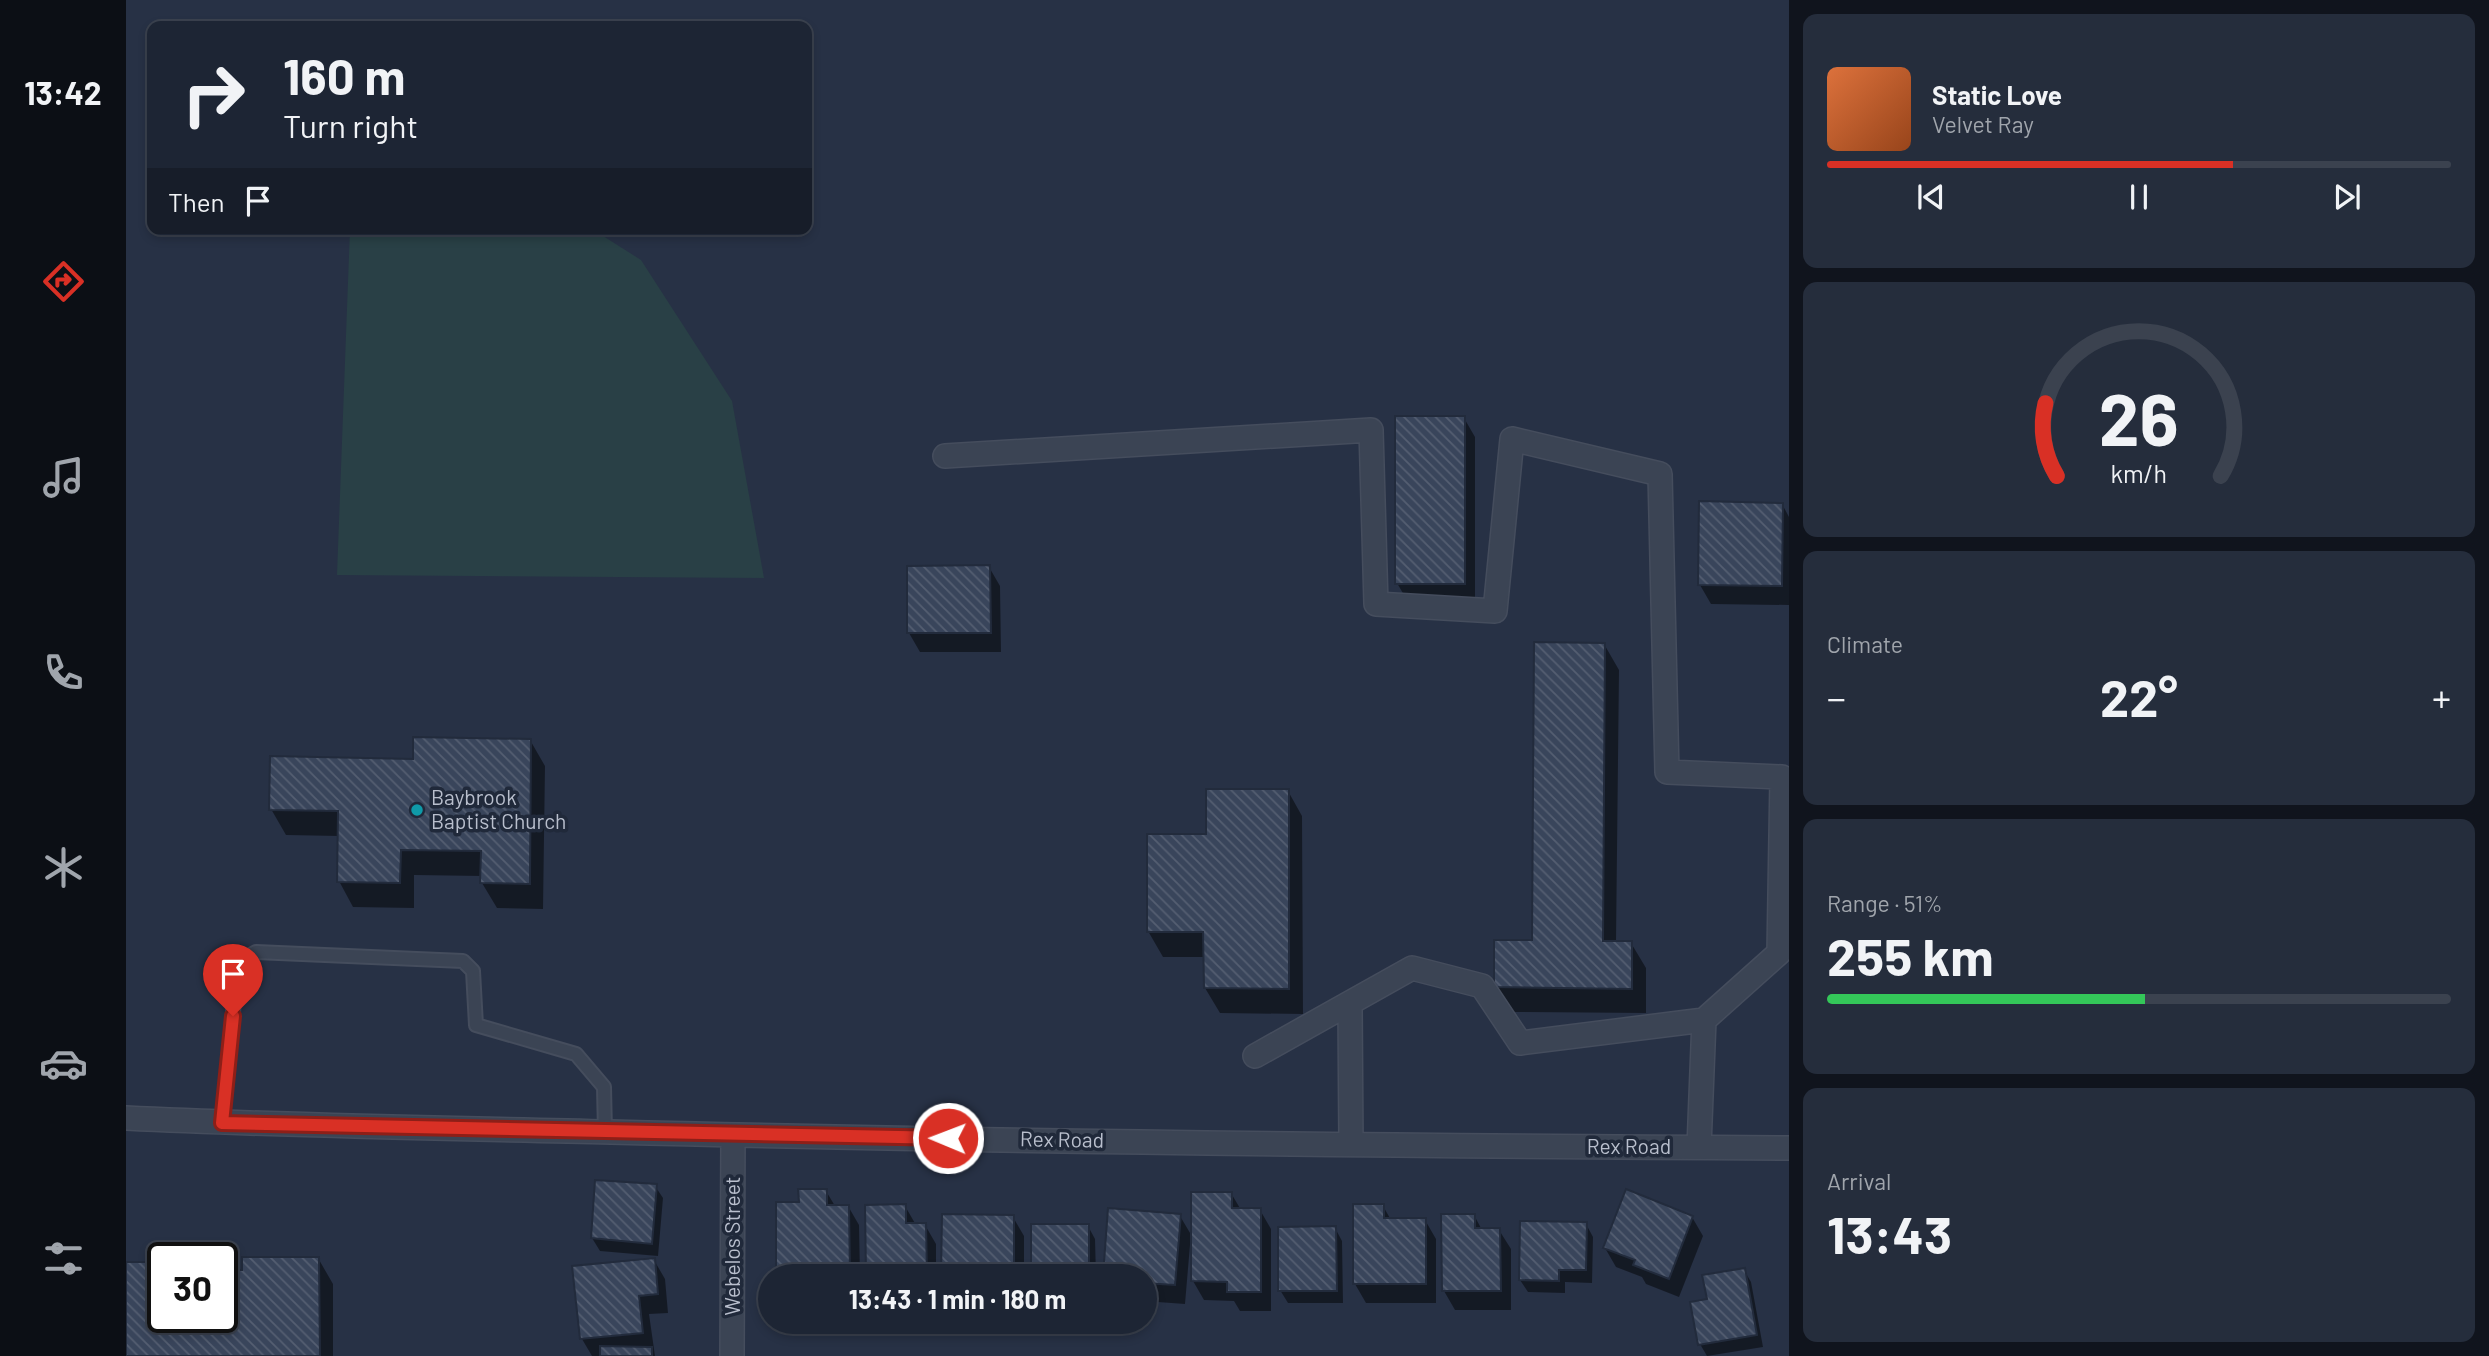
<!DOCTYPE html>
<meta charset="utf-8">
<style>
:root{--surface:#1d2534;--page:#252d3c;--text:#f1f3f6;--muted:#a0a5ac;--line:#3b424f;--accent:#d93025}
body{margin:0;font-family:Barlow,sans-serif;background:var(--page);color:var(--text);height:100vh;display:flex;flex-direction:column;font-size:26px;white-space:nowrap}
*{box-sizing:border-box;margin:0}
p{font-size:23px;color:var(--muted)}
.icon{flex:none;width:38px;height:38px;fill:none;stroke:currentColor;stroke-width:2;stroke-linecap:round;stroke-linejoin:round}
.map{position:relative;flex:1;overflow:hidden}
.side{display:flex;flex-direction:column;gap:14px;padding:14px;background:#10141d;width:700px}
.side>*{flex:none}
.banner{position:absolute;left:21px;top:21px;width:665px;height:214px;border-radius:14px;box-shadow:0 4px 10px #0003,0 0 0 2px var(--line);background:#1d2534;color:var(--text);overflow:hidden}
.speed{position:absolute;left:21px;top:1242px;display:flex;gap:14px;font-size:35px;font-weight:700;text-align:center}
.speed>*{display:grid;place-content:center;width:91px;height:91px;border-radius:50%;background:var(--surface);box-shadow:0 4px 10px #0003,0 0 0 2px var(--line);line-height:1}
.speed .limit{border:4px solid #111;border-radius:10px;background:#fff;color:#111}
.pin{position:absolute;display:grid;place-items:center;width:60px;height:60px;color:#fff;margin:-72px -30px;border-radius:50% 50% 50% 0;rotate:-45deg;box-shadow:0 0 7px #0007}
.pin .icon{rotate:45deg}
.me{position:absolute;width:77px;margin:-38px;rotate:271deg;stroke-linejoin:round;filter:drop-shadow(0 0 5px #0008)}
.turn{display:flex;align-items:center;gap:24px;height:147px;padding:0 21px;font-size:32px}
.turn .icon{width:91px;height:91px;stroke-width:2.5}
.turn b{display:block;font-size:49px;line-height:60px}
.then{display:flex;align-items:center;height:66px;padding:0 21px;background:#0003;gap:14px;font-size:26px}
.big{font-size:52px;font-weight:700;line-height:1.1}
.side .tile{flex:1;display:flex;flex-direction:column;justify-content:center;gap:10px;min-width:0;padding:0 24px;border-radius:14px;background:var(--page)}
.side .dial{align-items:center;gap:0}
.dial svg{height:182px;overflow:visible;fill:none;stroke:var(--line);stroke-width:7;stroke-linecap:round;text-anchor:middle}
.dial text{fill:var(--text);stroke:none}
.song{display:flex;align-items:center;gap:21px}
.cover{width:84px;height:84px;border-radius:10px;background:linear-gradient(135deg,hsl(20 70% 55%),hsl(20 70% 35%))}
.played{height:7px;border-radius:4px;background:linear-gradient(90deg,var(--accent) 65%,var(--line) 65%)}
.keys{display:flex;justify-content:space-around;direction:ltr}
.heat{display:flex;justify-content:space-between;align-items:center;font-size:38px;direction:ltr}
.charge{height:10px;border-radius:5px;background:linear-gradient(90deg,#34c759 51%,var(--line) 0)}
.trip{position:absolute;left:632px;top:1264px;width:399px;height:70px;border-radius:35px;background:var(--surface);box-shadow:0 4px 10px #0003,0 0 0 2px var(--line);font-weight:700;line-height:70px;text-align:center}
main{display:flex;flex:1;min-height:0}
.menu{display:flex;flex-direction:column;width:126px;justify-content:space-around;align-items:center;background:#0c0f15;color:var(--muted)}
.menu .icon{width:49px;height:49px}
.menu .active{color:var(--accent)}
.menu b{font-size:32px;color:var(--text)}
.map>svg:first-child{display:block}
.grass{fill:#294046}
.shadow{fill:#0007}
.building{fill:url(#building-back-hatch);stroke:#222b3c;stroke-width:2}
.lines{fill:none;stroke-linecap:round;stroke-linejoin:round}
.service-casing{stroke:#454d5d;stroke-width:16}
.minor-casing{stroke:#454d5d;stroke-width:26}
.service{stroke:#3b4454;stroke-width:12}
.minor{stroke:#3b4454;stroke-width:23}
.route-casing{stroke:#8d1f18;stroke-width:18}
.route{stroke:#d93025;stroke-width:12}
.culture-dot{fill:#0f9aa8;stroke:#20293a;stroke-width:2.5}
.labels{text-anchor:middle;stroke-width:7;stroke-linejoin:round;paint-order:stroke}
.poi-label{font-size:21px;fill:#b9bfcd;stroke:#20293a;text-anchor:start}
.street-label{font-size:21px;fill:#b9bfcd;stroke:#20293a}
</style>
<main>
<nav class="menu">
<b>13:42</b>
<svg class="icon active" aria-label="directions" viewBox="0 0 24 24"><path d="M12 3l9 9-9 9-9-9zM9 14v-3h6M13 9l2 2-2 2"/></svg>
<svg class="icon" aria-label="music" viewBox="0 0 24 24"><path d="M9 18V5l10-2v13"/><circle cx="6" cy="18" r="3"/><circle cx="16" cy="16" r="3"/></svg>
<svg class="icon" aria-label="phone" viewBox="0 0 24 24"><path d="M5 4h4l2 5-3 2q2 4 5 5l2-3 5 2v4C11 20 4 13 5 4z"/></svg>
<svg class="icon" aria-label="climate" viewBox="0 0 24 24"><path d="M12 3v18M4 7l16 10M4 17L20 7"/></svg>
<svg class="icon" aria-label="car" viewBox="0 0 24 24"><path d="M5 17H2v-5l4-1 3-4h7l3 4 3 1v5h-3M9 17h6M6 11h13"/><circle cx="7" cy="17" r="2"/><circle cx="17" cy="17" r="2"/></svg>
<svg class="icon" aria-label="filters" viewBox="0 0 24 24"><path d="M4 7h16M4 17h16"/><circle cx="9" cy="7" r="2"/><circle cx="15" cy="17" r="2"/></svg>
</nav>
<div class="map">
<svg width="1663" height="1356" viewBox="0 0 1663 1356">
<defs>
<pattern id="building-back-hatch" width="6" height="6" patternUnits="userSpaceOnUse" patternTransform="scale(1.75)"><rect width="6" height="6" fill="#39455b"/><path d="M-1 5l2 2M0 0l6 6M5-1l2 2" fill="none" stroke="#545e71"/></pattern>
</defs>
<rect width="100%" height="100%" fill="#273145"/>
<path class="grass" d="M224,229h242l49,31 91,141 32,177 -427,-3z"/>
<path class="shadow" d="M1338,418l11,19v166l-67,-1 -11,-19z
M1656,504l7,13v88l-78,-1 -11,-19z
M863,567l11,19 1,66h-81l-11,-19z
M1478,644l15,26 -3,273h15l15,25v45l-136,-1 -15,-25 38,-45z
M404,740l15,26 -2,143 -46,-1 -15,-25v-7l-68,-1v33l-61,-1 -14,-26v-45l-53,-1 -15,-26 144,-49z
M1162,791l14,25 1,198 -83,-1 -15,-25v-31h-42l-15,-26z
M529,1186l8,12 -5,58 -58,-5 -8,-13z
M700,1191l9,15h13l11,19 1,51h-79l-3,-5 -1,-67h24z
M1105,1193l10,17h19l11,19v82h-31l-6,-10 -30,-1 -11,-19v-36h-3l-5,59 -41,-3v-25l36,-60 13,22z
M779,1206l11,19h9l11,19v32h-68z
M1257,1206l8,14h34l11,19v64h-70l-11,-19z
M1348,1215l8,15h17l12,19v61h-56l-11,-19z
M887,1217l11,19v40h-81z
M1566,1217l11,19 -24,61 -33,-13 -4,-7 -26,-10 -11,-19z
M1460,1224l7,13 -1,46 -27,-1v11l-37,-1 -8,-12z
M962,1226l7,13 1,37h-63z
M1209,1228l7,13 1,62h-55l-8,-13z
M192,1258l15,26v72h-207v-92l37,54h59l22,-46z
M528,1260l11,19 3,34 -19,1 6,42h-63l-10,-17z
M1618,1270l7,12 12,65 -56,9 -7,-12 9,-43z"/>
<path class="building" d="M1269,416h70v168h-70z
M1573,501l84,2 -1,83 -84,-1z
M864,565l1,68h-84v-67z
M1408,642l71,1 -2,298h29v48l-138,-2v-47h38z
M287,737l118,2 -1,145 -50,-1 1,-32 -80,-1 -1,33 -63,-1 1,-71 -69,-1 1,-54 143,3z
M1080,789h83v200l-85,-1 -1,-56h-56v-98h59z
M469,1180l62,4 -5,60 -61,-6z
M672,1189h29v16h22l1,71h-32v-5h-42v-69h23z
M1500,1189l67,27 -24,63 -36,-14 2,-5 -32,-12z
M1065,1192h41v16h29v84h-34v-10l-36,-1z
M780,1204v19h20l1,53h-61l-1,-71z
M1227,1204h31v14h42v66h-73z
M982,1208l73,6 -6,71 -31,-2v-7h-41z
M816,1214l72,1v61h-73z
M1315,1214h34v14h25l1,63h-59z
M1394,1221l67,1 -1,48h-27v11l-40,-1z
M905,1224h58v52h-58z
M1210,1226l1,65h-59v-64z
M116,1257h77l1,99h-194v-94h37v56h59v-48h20z
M529,1258l3,36 -19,2 4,37 -63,6 -8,-73z
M1619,1268l12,67 -59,10 -8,-43 17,-3 -5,-24z
M474,1346l52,1v9h-52z"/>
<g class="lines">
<g class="service-casing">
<path id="service" d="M96,1123l16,-161 18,-10 207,9 10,10 3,54 100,29 28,33 1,45"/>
</g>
<g class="minor-casing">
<path id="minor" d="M819,456l426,-26 5,174 119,7 17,-172 148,35 7,298 115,5 -3,176 -75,67 -5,127
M1224,1005l1,139
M1129,1056l157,-88 70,18 38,57 184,-23
M0,1118c161,8 323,10 485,14 392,10 785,14 1178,16
M606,1356l1,-221"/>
</g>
<use href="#service" class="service"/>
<use href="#minor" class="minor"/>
</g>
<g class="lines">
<g class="route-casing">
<path id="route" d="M107,1016l-11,107 726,15"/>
</g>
<use href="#route" class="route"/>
</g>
<circle class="culture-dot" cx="291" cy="810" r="7"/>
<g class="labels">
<g class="poi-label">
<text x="305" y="805">Baybrook<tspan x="305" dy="24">Baptist Church</tspan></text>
</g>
<g class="street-label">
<text transform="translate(936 1140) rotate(1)" y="7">Rex Road</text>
<text x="1503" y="1154">Rex Road</text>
<text transform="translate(607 1246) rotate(-90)" y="7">Webelos Street</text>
</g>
</g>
</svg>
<div class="speed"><div class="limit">30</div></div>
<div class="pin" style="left:107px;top:1016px;background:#d93025"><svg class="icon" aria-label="arrive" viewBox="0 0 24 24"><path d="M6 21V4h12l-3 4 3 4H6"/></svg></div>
<svg class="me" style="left:822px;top:1138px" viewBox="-20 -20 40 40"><circle r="17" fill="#d93025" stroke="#fff" stroke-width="3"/><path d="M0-11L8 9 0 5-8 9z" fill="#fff"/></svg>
<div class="trip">13:43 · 1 min · 180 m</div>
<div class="banner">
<div class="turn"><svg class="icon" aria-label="right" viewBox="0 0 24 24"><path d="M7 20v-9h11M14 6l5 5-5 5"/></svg><div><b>160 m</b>Turn right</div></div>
<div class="then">Then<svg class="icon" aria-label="arrive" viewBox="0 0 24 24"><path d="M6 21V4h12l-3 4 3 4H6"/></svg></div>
</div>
</div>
<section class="side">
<div class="tile">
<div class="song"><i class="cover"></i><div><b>Static Love</b><p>Velvet Ray</p></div></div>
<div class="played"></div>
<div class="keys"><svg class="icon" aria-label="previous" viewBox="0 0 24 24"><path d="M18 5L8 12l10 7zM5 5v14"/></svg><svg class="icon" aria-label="pause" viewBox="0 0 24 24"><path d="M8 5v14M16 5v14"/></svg><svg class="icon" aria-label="next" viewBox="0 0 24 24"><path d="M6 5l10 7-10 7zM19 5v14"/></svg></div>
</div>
<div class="tile dial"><svg viewBox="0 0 100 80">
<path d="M14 69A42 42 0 1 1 86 69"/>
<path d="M14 69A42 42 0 0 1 9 37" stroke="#d93025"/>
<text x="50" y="56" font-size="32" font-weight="700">26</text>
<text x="50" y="72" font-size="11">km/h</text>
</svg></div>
<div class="tile"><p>Climate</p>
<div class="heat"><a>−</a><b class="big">22°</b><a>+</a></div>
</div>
<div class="tile"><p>Range · 51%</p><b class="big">255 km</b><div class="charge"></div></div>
<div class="tile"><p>Arrival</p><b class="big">13:43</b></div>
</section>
</main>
